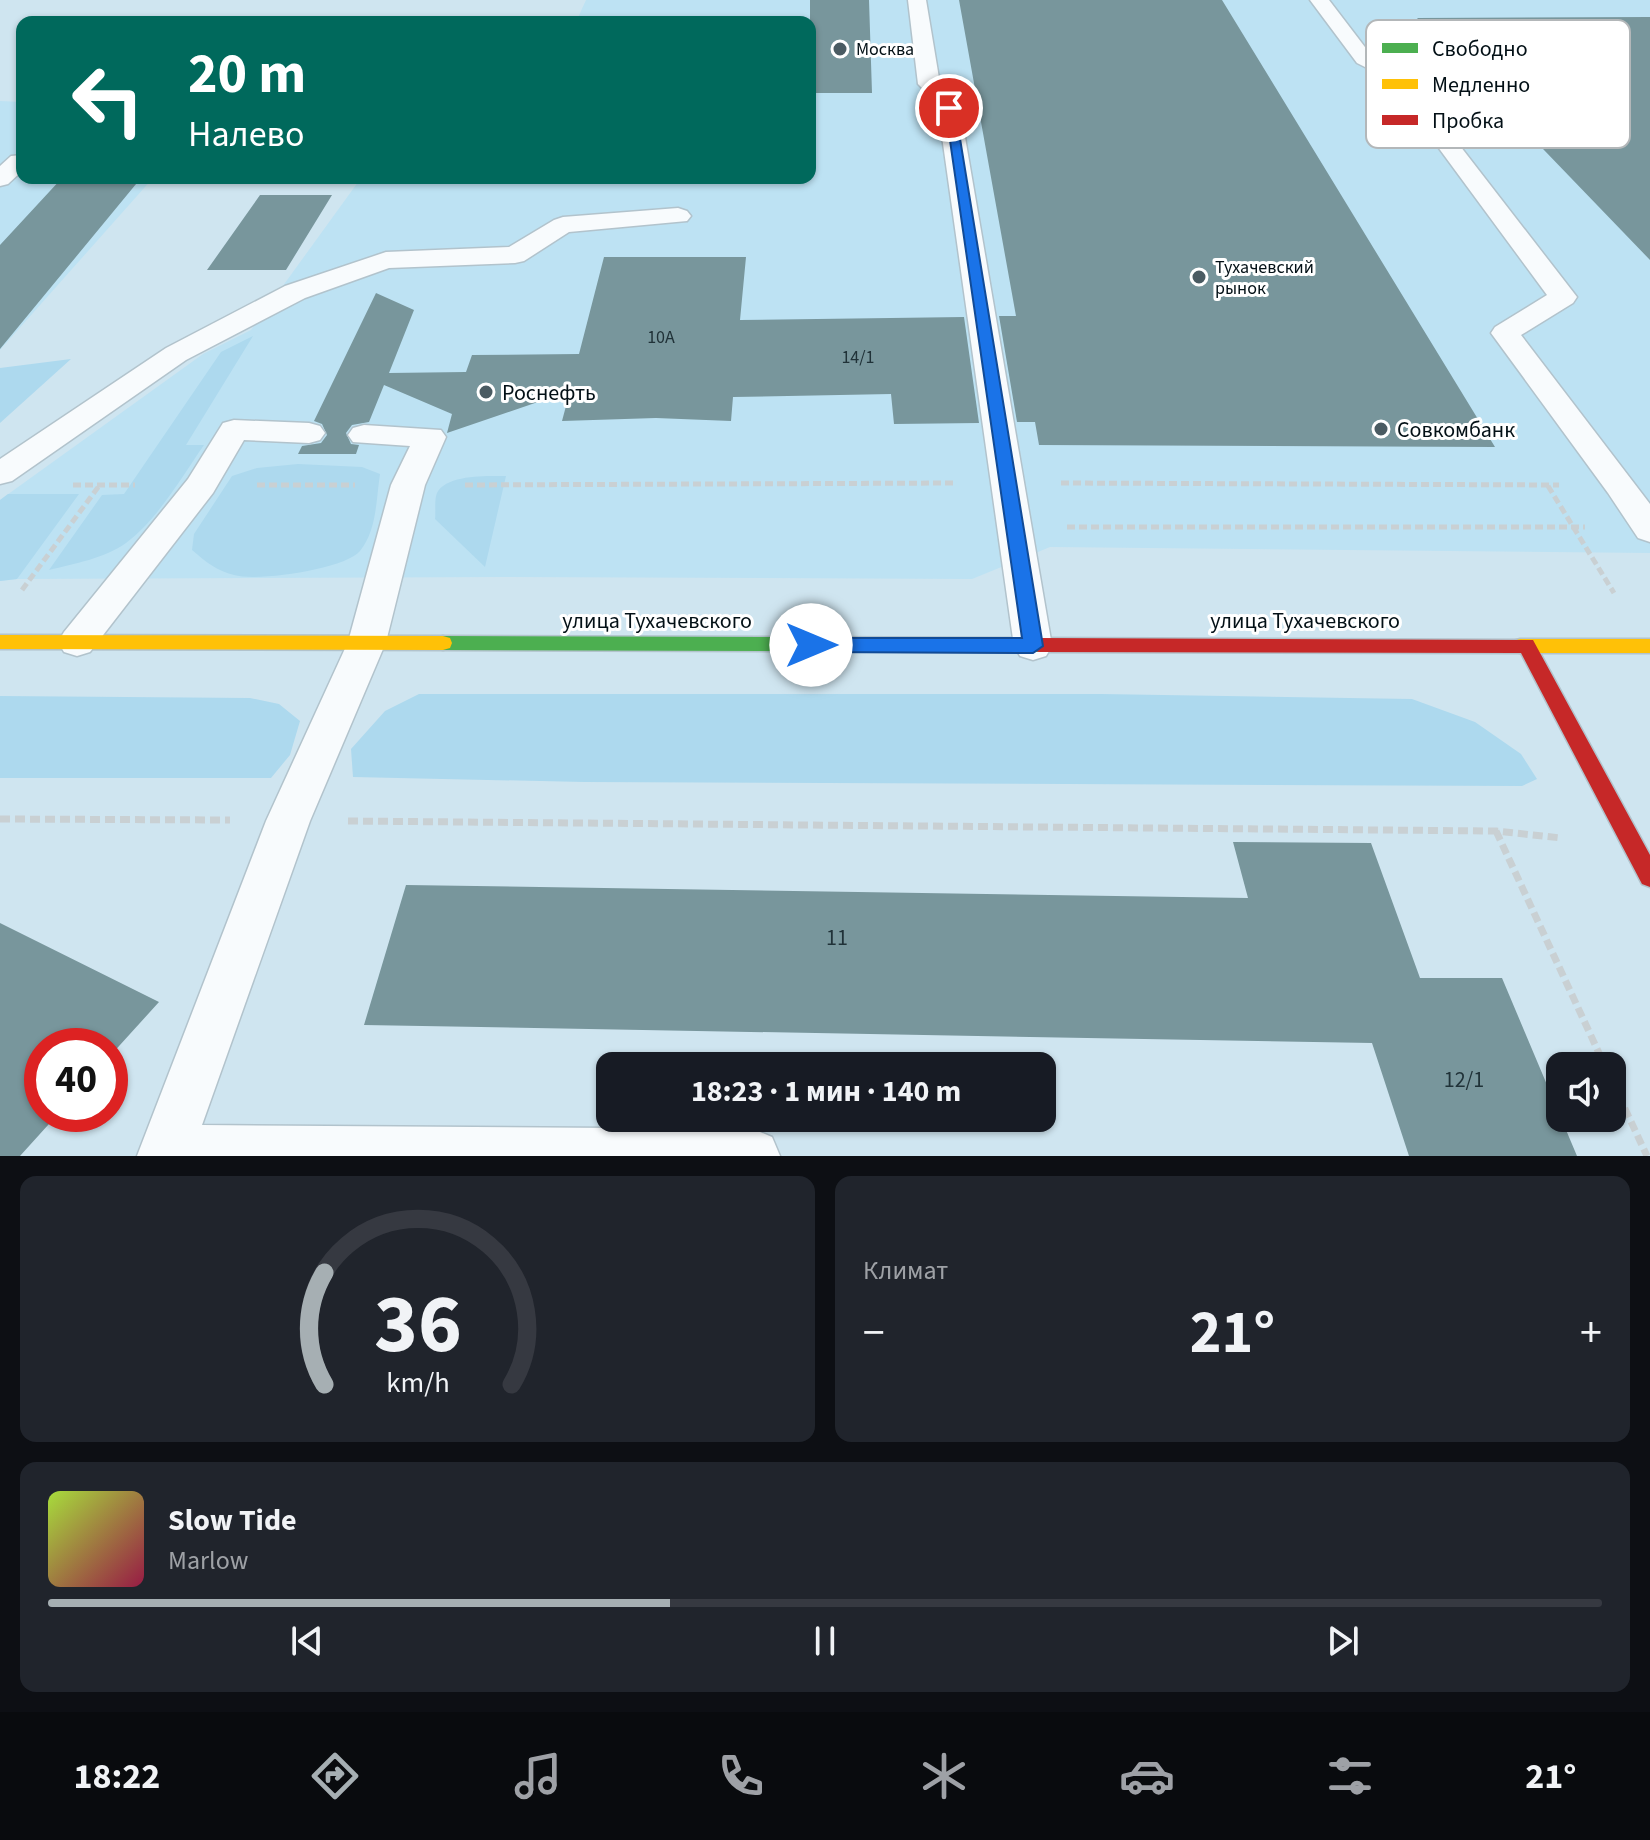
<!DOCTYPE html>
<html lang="ru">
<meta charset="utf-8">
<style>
:root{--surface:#171b24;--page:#20242c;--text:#f1f3f6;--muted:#9ea1a6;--line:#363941;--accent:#a6afb3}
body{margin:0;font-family:"Source Sans 3",sans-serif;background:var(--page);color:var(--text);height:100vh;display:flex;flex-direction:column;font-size:30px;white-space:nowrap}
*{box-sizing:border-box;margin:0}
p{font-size:26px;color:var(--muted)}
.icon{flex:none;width:44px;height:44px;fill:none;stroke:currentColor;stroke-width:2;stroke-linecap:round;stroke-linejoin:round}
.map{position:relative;height:1156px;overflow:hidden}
.details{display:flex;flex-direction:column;gap:20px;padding:20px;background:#0d0f14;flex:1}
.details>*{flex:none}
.banner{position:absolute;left:16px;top:16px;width:800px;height:168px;border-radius:16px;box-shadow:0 2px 6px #0004;background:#00695c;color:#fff;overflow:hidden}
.tools{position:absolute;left:1546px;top:1052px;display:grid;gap:16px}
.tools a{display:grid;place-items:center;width:80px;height:80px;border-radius:16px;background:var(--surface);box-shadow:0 2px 6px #0004;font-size:40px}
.speed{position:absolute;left:24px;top:1028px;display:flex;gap:16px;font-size:40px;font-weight:700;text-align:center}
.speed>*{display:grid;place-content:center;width:104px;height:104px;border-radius:50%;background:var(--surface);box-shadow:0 2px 6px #0004;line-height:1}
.speed .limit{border:12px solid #d22;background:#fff;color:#111}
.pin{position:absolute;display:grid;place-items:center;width:68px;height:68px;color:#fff;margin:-34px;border:4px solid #fff;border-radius:50%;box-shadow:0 2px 8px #0007}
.me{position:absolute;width:88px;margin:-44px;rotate:90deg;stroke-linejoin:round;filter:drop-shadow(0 0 6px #0008)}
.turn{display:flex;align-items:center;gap:28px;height:168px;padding:0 40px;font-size:36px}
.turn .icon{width:104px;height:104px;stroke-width:2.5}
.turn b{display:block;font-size:56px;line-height:68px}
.big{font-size:60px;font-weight:700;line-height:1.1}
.details .widget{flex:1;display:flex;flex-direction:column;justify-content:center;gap:12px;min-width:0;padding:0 28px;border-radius:16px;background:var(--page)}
.details .dial{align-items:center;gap:0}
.dial svg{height:208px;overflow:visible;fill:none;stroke:var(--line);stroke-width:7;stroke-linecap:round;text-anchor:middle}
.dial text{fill:var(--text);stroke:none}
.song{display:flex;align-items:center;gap:24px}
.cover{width:96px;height:96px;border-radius:12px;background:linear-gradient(135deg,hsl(80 70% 55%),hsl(340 70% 35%))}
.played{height:8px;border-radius:4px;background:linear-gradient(90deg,var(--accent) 40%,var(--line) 40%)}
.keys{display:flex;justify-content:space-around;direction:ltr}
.heat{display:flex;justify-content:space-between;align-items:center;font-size:44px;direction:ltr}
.details .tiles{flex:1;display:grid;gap:20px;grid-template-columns:1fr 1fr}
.widget:last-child{grid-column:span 2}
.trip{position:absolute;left:596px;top:1052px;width:460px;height:80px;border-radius:16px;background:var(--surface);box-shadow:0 2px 6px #0004;font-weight:700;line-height:80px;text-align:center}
.dock{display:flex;height:128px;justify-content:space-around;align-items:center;background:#090b0e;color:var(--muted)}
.dock .icon{width:56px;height:56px}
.dock .on{color:var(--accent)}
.dock b{font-size:36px;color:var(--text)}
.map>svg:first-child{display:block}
.built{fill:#bde2f3}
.green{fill:#add9ee}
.building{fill:#78969c}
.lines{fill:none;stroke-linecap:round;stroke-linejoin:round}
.lane-casing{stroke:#b2c3cc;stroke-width:3}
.fast-casing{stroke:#b2c3cc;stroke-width:3}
.slow-casing{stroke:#b2c3cc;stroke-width:3}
.jam-casing{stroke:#b2c3cc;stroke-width:3}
.path-far1{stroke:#c9d0d3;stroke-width:5;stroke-dasharray:8 4;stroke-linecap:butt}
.path{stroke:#c9d0d3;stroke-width:7;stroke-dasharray:10 5;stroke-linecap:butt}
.lane{fill:#f8fbfd;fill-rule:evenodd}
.fast{fill:#4caf50;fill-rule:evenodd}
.slow{fill:#ffc107;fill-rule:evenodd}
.jam{fill:#c62828;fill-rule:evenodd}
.route{fill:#1a73e8;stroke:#114b97;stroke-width:2}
.poi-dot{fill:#4a5b62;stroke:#fff;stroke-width:3}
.labels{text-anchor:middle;stroke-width:6;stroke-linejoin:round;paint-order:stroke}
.far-poi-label{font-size:18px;fill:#031016;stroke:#fff;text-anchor:start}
.number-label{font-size:18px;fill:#203238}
.poi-label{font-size:22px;fill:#031016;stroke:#fff;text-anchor:start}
.street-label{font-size:22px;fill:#031016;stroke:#fff}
.near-number-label{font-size:22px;fill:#203238}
.key{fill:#fff;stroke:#b3b7b9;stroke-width:2}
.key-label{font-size:22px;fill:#031016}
</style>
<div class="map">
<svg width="1650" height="1156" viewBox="0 0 1650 1156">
<rect width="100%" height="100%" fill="#cfe5f0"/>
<path class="built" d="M586,0h1064v553l-600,-6 -78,32 -469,-2 -486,2 -17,2v-81l203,-146 48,-24 110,-152h449v-156h-234z
M0,101l22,1v76h131l-153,172z"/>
<path class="green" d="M253,336l-67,109h18c-23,33 -46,74 -78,98 -21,15 -52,21 -77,27l53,-75 22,-1 97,-142z
M71,359l-71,64v-55z
M298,464l64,3 18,7c-4,26 -3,56 -20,77 -15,18 -102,31 -126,24 -17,-4 -28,-13 -42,-25l2,-16 38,-58 25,-8z
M506,476l-21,91 -50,-48c1,-7 -1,-19 2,-26 9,-19 52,-17 69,-17z
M8,494h71l-62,85 -17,2v-81z
M419,694h682l311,5 63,23 46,32 16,25 -15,7 -938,-4 -231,-5 -2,-28 34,-38z
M0,696l250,2 29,6 21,17 -10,34 -19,23h-271z"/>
<path class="building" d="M810,0h59l3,93h-62z
M959,0h263l273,447 -456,-2 -4,-23h-18l-18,-106h17z
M1650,17v243l-233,-242z
M62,178h79l-141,171v-104z
M260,195h72l-46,75h-79z
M604,257h142l-6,63 224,-3 15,106 -85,1 -3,-30 -158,3 -2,24 -75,-3 -94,3 8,-30 -123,42 5,-19 -68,-29 -15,37 -17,3 -6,8 5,11 8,1 -3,9h-58l4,-8 19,-3 6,-8 -5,-11 -8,-3 62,-128 38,17 -25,63 77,-1 6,-17 107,-1z
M1233,842l138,1 49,135h82l75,178h-168l-37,-113 -1008,-18 42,-140 842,13z
M0,923l159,79 -49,54v-10h-68v68h16l-38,42h-20z"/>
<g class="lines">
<g class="lane-casing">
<path id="lane" d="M908,0h18l14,84 -4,4h-14l-4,-4z
M1310,0h19l42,55 34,17 38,50 -3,5h-16l-33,-47 -34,-17z
M949,101l11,7 92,538 -6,10 -13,4 -13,-4 -6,-10 -76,-538z
M1449,140l8,2 120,155 -4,6 -52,32 129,169v38l-12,-4 -30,-45 -117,-160 4,-6 52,-32 -109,-148 3,-5z
M22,155v16l-14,13 -8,2v-20l11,-10z
M678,208l9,3 4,5 -4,5 -118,11 -45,29 -9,2 -126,5 -84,30 -119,62 -174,121 -12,3v-25l166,-111 119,-62 101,-34 123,-5 45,-27 9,-3z
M234,420l75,3 11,3 5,7 -5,7 -11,3 -65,-3 -31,53 -123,159 -13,4 -13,-4 -6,-10 6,-10 124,-153 35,-56z
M364,425l77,5 5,7 -21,48 -39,157 -76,179 -108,304 551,4 19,8 8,19h-643l129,-335 82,-179 43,-157 19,-39 -57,-4 -5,-7 5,-7z"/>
</g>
<g class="fast-casing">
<path id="fast" d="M443,636l596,2 7,2 3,5 -3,5 -7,2 -596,-2 -7,-2 -2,-5 2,-5z"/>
</g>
<g class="slow-casing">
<path id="slow" d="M0,635l443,1 7,2 2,5 -2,5 -7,2 -443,-1z
M1520,639h130v14h-130l-7,-2 -3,-5 3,-5z"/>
</g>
<g class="jam-casing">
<path id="jam" d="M1039,638l494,2 117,215v32l-8,-3 -121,-231 -482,-1 -7,-2 -3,-5 3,-5z"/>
</g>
<path class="path-far1" d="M1061,483l498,2
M73,485h62
M257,485h98
M465,485l490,-2
M1548,486l66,107
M1067,527h518
M22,590l77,-104"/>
<path class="path" d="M0,819l230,1
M348,821l1148,10 65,7
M1496,831l109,235
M1612,1081l35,75"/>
<use href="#lane" class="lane"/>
<use href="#fast" class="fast"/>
<use href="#slow" class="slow"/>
<use href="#jam" class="jam"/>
</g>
<path class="route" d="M945,106l10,2 88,538 -10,7 -222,-1 -9,-7 9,-7h211z"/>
<g class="poi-dot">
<circle cx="840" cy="49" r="8"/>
<circle cx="1199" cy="277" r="8"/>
<circle cx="486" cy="392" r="8"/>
<circle cx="1381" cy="429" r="8"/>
</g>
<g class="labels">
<g class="far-poi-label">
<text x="856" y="55">Москва</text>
<text x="1215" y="273">Тухачевский<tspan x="1215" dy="21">рынок</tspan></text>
</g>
<g class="number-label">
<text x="661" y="343">10А</text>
<text x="858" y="363">14/1</text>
</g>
<g class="poi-label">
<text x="502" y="400">Роснефть</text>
<text x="1397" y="437">Совкомбанк</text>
</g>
<g class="street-label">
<text x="657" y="628">улица Тухачевского</text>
<text x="1305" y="628">улица Тухачевского</text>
</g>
<g class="near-number-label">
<text x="837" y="945">11</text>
<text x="1464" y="1087">12/1</text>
</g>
</g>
<rect x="1366" y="20" width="264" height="128" rx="12" class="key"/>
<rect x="1382" y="43" width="36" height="10" fill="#4caf50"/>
<rect x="1382" y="79" width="36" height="10" fill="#ffc107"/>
<rect x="1382" y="115" width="36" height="10" fill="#c62828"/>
<g class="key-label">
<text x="1432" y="56">Свободно</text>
<text x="1432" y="92">Медленно</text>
<text x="1432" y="128">Пробка</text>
</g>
</svg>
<div class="tools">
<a><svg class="icon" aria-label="sound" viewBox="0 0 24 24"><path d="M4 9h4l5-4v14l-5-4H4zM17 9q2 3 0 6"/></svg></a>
</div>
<div class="speed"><div class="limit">40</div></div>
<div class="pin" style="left:949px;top:108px;background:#d93025"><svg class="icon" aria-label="arrive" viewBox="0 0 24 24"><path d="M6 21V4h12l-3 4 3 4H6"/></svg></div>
<svg class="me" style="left:811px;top:645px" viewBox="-20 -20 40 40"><circle r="19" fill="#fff"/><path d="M0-13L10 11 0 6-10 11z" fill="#1a73e8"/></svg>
<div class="trip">18:23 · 1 мин · 140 m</div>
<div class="banner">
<div class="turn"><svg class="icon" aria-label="left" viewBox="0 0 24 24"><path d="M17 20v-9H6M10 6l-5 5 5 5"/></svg><div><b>20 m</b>Налево</div></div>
</div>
</div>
<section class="details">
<div class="tiles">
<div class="widget dial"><svg viewBox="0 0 100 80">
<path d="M14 69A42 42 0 1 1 86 69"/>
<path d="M14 69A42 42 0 0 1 14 26" stroke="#a6afb3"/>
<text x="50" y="56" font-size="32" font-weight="700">36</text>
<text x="50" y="72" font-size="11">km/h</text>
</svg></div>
<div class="widget"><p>Климат</p>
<div class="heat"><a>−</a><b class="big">21°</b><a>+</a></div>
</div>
<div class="widget">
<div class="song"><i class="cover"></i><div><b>Slow Tide</b><p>Marlow</p></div></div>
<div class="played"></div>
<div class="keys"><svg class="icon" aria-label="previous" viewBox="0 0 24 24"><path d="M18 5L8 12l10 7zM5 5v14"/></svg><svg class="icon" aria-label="pause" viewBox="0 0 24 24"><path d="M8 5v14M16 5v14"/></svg><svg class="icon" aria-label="next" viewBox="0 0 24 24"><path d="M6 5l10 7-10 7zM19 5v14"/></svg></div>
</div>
</div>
</section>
<nav class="dock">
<b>18:22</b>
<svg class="icon on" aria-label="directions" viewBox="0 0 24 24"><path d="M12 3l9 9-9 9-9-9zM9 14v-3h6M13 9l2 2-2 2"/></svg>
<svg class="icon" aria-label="music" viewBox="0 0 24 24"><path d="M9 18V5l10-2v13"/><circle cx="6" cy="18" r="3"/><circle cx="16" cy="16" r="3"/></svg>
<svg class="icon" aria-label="phone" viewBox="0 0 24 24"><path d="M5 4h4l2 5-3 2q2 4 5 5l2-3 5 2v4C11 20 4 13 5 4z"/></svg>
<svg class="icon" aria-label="climate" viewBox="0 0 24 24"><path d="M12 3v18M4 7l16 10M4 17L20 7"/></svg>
<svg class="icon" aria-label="car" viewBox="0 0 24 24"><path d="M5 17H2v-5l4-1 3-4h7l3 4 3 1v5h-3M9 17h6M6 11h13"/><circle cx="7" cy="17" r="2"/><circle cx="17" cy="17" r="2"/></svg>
<svg class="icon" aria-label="filters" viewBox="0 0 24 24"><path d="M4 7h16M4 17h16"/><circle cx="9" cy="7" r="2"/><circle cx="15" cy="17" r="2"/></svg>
<b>21°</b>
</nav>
